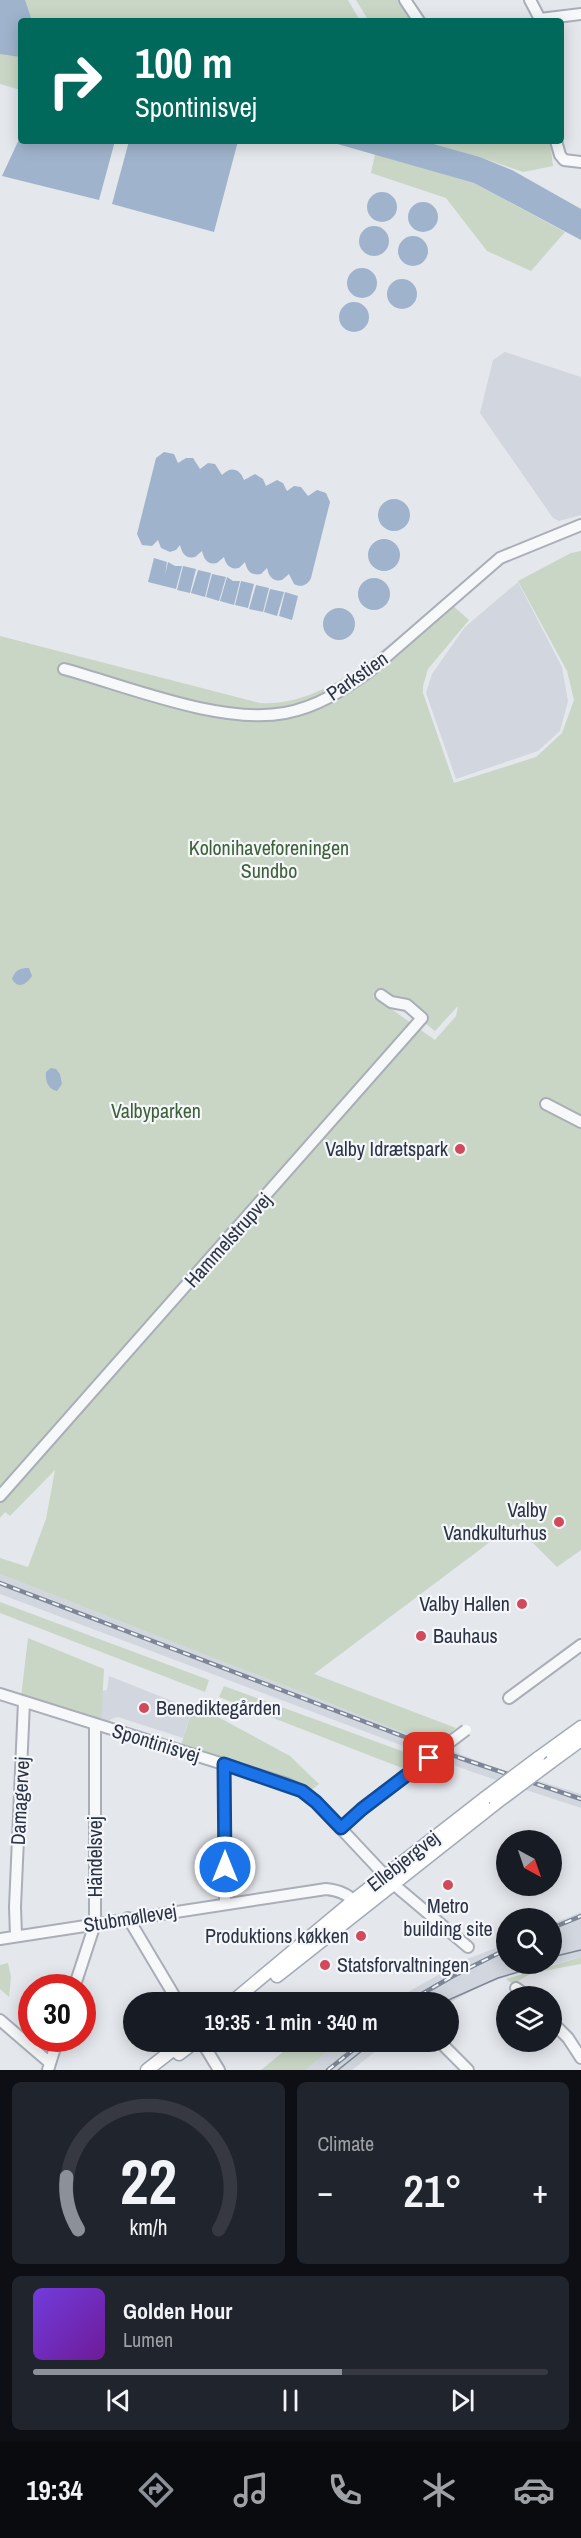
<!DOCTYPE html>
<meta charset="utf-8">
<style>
:root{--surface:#171b24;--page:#20242c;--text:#f1f3f6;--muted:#9ea1a6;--line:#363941;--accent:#8c9099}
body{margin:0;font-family:"Archivo Narrow",sans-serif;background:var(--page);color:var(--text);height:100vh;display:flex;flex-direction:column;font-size:22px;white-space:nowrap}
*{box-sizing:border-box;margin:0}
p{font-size:20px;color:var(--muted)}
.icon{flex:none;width:33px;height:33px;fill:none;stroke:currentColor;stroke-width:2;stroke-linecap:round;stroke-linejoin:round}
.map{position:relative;height:2070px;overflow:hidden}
.details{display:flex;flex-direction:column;gap:12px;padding:12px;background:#0d0f14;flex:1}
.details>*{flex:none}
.hud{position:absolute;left:18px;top:18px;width:546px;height:126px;border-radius:6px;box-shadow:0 3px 15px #0003;background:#00695c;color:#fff;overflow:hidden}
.needle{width:39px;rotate:140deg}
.fabs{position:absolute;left:496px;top:1830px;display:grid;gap:12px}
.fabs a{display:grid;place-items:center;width:66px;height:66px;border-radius:50%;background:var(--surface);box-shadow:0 3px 15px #0003;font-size:30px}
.speed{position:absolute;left:18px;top:1974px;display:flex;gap:12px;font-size:30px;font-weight:700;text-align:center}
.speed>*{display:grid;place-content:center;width:78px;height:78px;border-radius:50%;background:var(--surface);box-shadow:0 3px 15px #0003;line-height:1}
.speed .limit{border:9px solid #d22;background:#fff;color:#111}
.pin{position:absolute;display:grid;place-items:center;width:51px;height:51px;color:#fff;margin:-26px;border-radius:12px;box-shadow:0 3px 9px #0006}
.me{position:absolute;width:66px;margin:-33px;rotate:0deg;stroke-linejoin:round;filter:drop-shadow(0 0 4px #0008)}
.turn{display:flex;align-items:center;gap:21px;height:126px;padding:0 18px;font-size:27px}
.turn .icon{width:78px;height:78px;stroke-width:2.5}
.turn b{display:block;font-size:42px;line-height:51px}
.big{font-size:45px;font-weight:600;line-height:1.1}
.details .tile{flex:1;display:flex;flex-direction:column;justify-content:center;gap:9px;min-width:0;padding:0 21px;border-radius:9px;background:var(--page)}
.details .dial{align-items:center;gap:0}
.dial svg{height:156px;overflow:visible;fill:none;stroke:var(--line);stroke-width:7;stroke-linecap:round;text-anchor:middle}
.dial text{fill:var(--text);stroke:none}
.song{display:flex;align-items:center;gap:18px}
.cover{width:72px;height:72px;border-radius:9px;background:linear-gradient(135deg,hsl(260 70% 55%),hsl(280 70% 35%))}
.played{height:6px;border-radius:3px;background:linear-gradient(90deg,var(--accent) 60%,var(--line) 60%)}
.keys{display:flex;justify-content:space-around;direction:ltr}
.heat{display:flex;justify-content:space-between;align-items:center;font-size:33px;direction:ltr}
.details .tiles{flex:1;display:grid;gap:12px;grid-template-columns:1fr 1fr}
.tile:last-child{grid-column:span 2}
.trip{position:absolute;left:123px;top:1992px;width:336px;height:60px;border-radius:30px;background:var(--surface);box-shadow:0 3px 15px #0003;font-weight:600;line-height:60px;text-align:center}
.tabs{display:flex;height:96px;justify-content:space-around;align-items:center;background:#090b0e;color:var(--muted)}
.tabs .icon{width:42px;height:42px}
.tabs .selected{color:var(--accent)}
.tabs b{font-size:27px;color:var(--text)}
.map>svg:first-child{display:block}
.built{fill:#d2d6de}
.green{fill:#c9d6c5;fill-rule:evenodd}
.water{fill:#9fb4cc}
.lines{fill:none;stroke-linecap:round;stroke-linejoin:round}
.minor-casing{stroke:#a9aeb7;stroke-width:14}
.major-casing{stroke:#a3abb8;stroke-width:15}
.minor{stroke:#f7f8fa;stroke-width:10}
.major{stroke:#fff;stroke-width:12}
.tram{stroke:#7d8696;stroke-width:1.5}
.rail-casing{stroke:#7d8696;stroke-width:4.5}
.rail{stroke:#f4f6f9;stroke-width:2;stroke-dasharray:7;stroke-linecap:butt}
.minor-bridge-casing{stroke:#a9aeb7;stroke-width:14;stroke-linecap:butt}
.major-bridge-casing{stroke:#a3abb8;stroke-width:15;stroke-linecap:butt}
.minor-bridge{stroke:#f7f8fa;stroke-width:10}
.major-bridge{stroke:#fff;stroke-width:12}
.route-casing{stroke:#114b97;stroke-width:15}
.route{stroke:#1a73e8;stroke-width:10}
.poi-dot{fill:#d1495b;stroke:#f4f6f9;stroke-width:2}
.labels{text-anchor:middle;stroke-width:4.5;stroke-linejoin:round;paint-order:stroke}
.street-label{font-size:20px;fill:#2b3445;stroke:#f4f6f9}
.park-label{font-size:20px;fill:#3f6138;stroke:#f4f6f9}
.poi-label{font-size:20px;fill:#2b3445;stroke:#f4f6f9;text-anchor:end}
</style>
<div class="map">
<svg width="581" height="2070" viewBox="0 0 581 2070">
<rect width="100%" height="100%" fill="#e4e7ec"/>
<path class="built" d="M505,352l76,25v138l-22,6 -6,-3 -73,-105 13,-53z
M518,582l44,85 6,34 -8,30 -22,20 -82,28 -30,-86 6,-19 33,-47z
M0,1574l488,191 93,29v14l-106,-35 -475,-179z
M109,1676l83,33 -9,29 -65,-21 -7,2 -4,5 -10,-2 1,-30 9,-2z
M581,1912v45l-70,18 -28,10 -34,18 -59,-1 77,-43 40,-15v20h45v-40z
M338,2042h49l-35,28h-46z"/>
<path class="green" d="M0,0h348l12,21h-339z
M356,0h43l14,21h-44z
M0,51l21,5v34l-21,-6z
M423,141h127l3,25 -30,6 -43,-15z
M375,154l99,29 91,49 -34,39 -44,-20 -41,-53 -75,-25z
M581,551v999l-24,17 -43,-43 -200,150 142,54 -20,17 -436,-171v-16l28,9 18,-48 9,-49 -45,46 -5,-4 -5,6v-882l260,67c69,5 135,-65 184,-105l25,22 -41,49 -5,17v7l31,90 82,-26 26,-24 12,-33 -7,-29 -49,-90 53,-28zM381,988l54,43 23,-25 -2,10 -21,24 -62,-44z
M0,1602l209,78 -4,12 -205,-79z
M28,1638l76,31 -3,54 -80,-26z
M224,1686l194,71 -16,11 -183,-71z
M194,1704l96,52 29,28 -10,8 -34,-17 -94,-30z
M581,1957v7l-49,9 -19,11 -7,-5z
M8,1963l3,14 -2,20 -9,-8v-24z
M295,2042h43l-32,28h-45z"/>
<path class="water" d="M0,0h25l7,21h-11v36l-21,-3z
M21,135v6h94l-16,59 -97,-24z
M129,141h109l-24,91 -102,-28z
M327,141h96l57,16 32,13 69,39v31l-107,-57z
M367 207a15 15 0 1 1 30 0a15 15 0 1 1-30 0Z
M408 217a15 15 0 1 1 30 0a15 15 0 1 1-30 0Z
M359 241a15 15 0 1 1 30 0a15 15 0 1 1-30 0Z
M398 251a15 15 0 1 1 30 0a15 15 0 1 1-30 0Z
M347 283a15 15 0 1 1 30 0a15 15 0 1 1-30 0Z
M387 294a15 15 0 1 1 30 0a15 15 0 1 1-30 0Z
M339 317a15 15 0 1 1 30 0a15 15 0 1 1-30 0Z
M164,452l10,2 4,9 8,-5h7l7,11 8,-6 7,1 7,11c8,-9 18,-7 22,5l11,-6 8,5 3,7 11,-6 6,3 4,8 7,-5 7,1 7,9 9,-6 9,3 4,9 -19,76c-3,7 -10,10 -17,6l-5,-10 -7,6c-9,2 -13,-3 -15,-12l-6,6c-10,2 -14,-3 -16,-12l-6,6c-9,2 -13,-3 -15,-11l-7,6c-10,2 -13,-4 -15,-12l-7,6c-10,2 -13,-4 -15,-12l-4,5 -6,2 -9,-4 -3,-8 -6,6 -10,-1 -5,-11 19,-76z
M378 515a16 16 0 1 1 32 0a16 16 0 1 1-32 0Z
M368 555a16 16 0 1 1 32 0a16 16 0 1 1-32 0Z
M154,558l13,4 -2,13 3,-13 7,4h7l-6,23 -28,-7z
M183,566l13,3 -6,24 -13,-3z
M198,570l13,3 -6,24 -14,-4z
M212,574l14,3 -7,24 -13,-4z
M227,577l6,4h7l-6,24 -14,-4z
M358 594a16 16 0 1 1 32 0a16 16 0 1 1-32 0Z
M241,581l13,3 -6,24 -13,-3z
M256,585l13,3 -6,24 -14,-3z
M270,589l14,3 -7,24 -13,-4z
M285,592l13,4 -6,24 -13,-4z
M323 624a16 16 0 1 1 32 0a16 16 0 1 1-32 0Z
M29,968l3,8c-5,8 -14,14 -20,3 3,-9 8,-11 17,-11z
M51,1068l5,1 4,5 2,10 -5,7c-9,-2 -12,-10 -11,-19z"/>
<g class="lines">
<g class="minor-casing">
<path id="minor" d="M405,0l14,21
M530,0l11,21
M540,19l41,-5
M556,141l4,14 4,5 17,2
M64,669c63,17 157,56 221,44 32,-6 59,-23 86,-43l129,-112 81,-33
M546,1104l35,18
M0,1496l422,-478 -15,-13 -16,-3 -10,-7
M0,1694l287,90 15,7 14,11 76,81 76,64
M509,1698l72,-53
M224,1764l1,139
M341,1828l21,-19 48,-37
M128,1918l50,84
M16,1936l-1,-29 9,-205
M0,1939l326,-50c13,1 25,7 33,17
M74,1988l21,-64v-200
M516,1988l11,8
M0,2020l50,43
M552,2022l16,16 13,20
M202,2042l17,28
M440,2042l28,28
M48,2070l10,-32"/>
</g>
<g class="major-casing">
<path id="major" d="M538,1758l43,-31
M551,1762l30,-22
M277,1976l219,-173
M232,2002l122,-102 131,-102
M179,2054l16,-12
M147,2070l36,-28"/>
</g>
<use href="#minor" class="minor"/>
<use href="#major" class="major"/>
<path class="tram" d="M552,1957l29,-7
M444,2002l54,-24 47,-14
M338,2070l35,-28"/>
<g class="rail-casing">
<path id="rail" d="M0,1583l460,175 121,41
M552,1928l29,-12
M408,2002l45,-26 54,-27
M328,2070l35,-28"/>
</g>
<use href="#rail" class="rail"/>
<g class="minor-bridge-casing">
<path id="minor-bridge" d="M410,1772l56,-42"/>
</g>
<g class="major-bridge-casing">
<path id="major-bridge" d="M485,1798l53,-40
M496,1803l55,-41"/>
</g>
<use href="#minor-bridge" class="minor-bridge"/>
<use href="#major-bridge" class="major-bridge"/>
</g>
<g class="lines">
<g class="route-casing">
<path id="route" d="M225,1867l-1,-103 78,27 14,11 25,26 21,-19 67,-51"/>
</g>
<use href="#route" class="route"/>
</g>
<g class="poi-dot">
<circle cx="460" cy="1149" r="6"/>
<circle cx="559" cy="1522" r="6"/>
<circle cx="522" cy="1604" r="6"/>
<circle cx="421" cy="1636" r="6"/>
<circle cx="144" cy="1708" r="6"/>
<circle cx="448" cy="1885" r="6"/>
<circle cx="361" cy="1936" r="6"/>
<circle cx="325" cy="1965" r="6"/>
</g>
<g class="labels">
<g class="street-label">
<text transform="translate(357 676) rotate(-35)" y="7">Parkstien</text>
<text transform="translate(228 1240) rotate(-48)" y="7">Hammelstrupvej</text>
<text transform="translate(156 1743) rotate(17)" y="7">Spontinisvej</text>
<text transform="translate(20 1801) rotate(-87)" y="7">Damagervej</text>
<text transform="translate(95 1857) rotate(-90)" y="7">Händelsvej</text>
<text transform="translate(403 1861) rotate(-38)" y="7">Ellebjergvej</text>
<text transform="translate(130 1918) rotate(-9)" y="7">Stubmøllevej</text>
</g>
<g class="park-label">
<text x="269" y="855">Kolonihaveforeningen<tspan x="269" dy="23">Sundbo</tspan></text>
<text x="156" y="1118">Valbyparken</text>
</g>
<g class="poi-label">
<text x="448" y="1156">Valby Idrætspark</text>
<text x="547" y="1517">Valby<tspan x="547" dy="23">Vandkulturhus</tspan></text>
<text x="510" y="1611">Valby Hallen</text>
<text x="433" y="1643" text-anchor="start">Bauhaus</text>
<text x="156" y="1715" text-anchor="start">Benediktegården</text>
<text x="448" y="1913" text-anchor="middle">Metro<tspan x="448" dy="23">building site</tspan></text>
<text x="349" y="1943">Produktions køkken</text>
<text x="337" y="1972" text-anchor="start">Statsforvaltningen</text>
</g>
</g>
</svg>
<div class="fabs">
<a><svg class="needle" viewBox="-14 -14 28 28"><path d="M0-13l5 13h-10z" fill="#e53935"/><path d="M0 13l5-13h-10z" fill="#9ea1a6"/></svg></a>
<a><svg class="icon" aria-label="search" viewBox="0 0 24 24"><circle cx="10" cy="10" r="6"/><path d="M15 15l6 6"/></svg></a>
<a><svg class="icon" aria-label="layers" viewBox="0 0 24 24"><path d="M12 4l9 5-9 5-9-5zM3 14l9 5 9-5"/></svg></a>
</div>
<div class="speed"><div class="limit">30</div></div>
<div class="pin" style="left:429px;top:1758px;background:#d93025"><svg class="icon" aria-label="arrive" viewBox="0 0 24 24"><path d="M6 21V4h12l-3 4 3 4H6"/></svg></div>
<svg class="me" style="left:225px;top:1867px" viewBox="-20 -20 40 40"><circle r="17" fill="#1a73e8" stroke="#fff" stroke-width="3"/><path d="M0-11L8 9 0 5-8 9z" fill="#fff"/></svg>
<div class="trip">19:35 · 1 min · 340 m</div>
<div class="hud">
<div class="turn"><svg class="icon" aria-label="right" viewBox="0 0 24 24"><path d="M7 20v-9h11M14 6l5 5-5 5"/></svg><div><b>100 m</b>Spontinisvej</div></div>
</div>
</div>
<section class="details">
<div class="tiles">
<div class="tile dial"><svg viewBox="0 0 100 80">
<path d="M14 69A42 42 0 1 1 86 69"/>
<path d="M14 69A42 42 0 0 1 8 42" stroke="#8c9099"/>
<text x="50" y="56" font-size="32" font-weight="700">22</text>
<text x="50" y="72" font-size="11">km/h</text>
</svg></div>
<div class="tile"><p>Climate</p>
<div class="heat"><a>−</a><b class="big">21°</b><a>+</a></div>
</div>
<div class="tile">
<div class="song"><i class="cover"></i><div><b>Golden Hour</b><p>Lumen</p></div></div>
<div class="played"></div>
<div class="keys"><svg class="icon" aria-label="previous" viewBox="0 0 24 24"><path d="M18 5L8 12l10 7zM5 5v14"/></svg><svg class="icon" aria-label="pause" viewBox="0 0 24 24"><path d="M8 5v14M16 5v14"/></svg><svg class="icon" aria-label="next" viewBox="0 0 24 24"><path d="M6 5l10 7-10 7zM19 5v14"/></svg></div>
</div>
</div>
</section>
<nav class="tabs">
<b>19:34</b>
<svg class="icon selected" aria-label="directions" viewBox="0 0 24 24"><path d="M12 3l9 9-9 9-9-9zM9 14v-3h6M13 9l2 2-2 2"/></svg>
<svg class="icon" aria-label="music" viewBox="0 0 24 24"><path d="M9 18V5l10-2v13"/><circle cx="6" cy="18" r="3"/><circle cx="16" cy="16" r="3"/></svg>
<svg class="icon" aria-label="phone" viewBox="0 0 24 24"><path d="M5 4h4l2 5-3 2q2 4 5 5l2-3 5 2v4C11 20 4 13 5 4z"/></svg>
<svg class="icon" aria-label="climate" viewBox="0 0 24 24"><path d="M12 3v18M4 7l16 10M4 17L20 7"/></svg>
<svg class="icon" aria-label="car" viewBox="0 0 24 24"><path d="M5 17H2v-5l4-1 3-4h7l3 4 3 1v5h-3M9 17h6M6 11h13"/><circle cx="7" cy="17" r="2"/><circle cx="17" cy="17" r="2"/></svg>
</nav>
